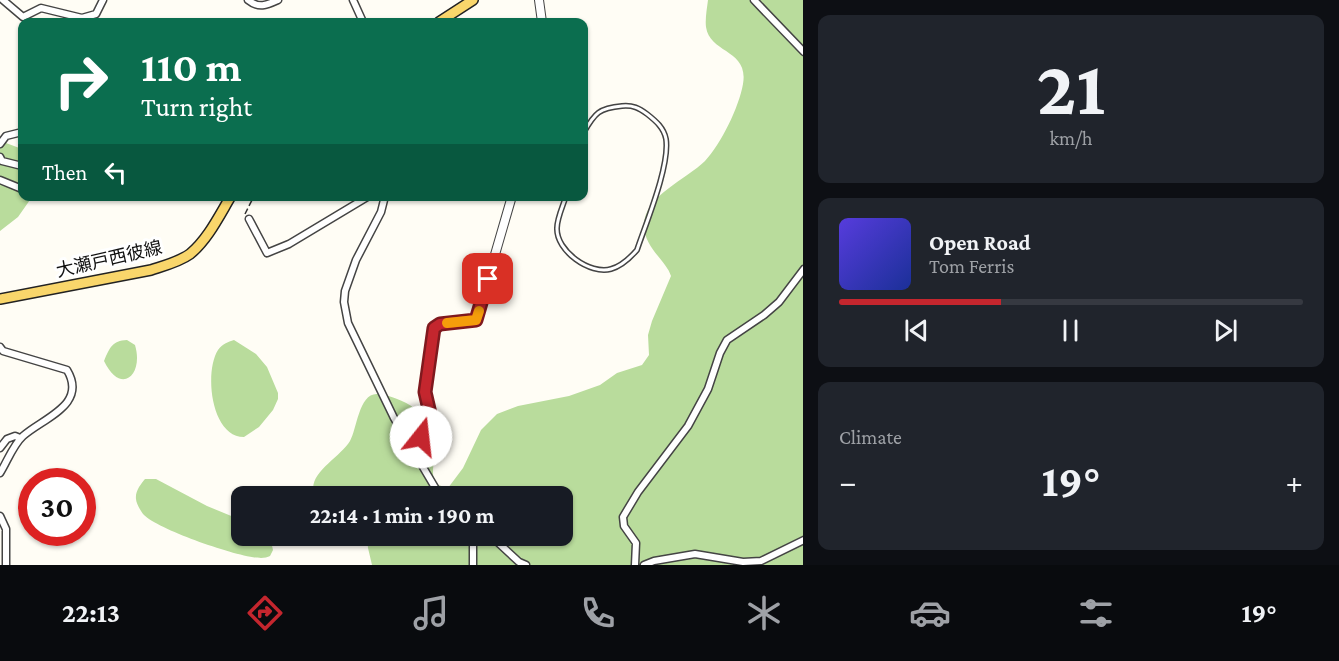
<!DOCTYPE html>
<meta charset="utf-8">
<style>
:root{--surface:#171b24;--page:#20242c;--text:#f1f3f6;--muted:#9ea1a6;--line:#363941;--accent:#c4262e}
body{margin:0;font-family:"Crimson Pro","Noto Sans JP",serif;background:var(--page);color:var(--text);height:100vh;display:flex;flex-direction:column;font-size:22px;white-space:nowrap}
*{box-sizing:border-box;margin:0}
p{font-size:20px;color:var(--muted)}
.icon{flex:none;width:33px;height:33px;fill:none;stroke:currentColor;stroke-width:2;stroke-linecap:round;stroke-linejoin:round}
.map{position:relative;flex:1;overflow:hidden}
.details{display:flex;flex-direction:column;gap:15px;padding:15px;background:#0d0f14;width:536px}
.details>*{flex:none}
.guide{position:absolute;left:18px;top:18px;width:570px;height:183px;border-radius:12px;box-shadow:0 2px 4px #0004;background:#0b6e4f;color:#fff;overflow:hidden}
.speed{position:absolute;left:18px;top:468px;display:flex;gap:12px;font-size:30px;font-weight:700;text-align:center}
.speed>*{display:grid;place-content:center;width:78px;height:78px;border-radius:50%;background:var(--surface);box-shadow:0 2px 4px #0004;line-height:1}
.speed .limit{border:9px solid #d22;background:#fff;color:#111}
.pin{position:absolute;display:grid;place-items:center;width:51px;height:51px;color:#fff;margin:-26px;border-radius:12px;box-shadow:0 3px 9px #0006}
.me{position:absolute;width:66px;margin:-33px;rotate:16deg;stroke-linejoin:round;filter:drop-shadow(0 0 4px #0008)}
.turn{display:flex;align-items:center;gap:21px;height:126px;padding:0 24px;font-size:27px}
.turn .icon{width:78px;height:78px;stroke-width:2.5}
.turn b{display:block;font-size:42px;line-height:51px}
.then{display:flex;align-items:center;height:57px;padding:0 24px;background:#0003;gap:12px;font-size:22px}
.big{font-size:45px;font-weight:700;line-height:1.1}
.details .tile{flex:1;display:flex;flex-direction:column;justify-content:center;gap:9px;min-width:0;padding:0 21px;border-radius:12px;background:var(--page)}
.details .dial{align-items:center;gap:0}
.dial b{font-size:78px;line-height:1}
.song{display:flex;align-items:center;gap:18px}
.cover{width:72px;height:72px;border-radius:9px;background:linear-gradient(135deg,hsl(250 70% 55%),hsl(230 70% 35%))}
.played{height:6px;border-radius:3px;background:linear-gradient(90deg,var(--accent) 35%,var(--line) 35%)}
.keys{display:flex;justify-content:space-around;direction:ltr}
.heat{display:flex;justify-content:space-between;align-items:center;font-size:33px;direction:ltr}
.trip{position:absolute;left:231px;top:486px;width:342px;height:60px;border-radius:12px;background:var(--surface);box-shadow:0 2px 4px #0004;font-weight:700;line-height:60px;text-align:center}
.menu{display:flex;height:96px;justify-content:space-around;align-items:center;background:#090b0e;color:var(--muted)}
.menu .icon{width:42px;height:42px}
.menu .selected{color:var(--accent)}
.menu b{font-size:27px;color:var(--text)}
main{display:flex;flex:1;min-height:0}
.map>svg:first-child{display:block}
.forest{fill:#b9dc9c}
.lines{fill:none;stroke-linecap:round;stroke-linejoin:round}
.service-casing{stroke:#444;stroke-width:6}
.minor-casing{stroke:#444;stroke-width:9}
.tertiary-casing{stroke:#444;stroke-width:10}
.primary-casing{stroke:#222;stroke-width:12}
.path{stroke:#333;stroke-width:1.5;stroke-dasharray:6 3;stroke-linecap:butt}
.service{stroke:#fff;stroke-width:3}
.minor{stroke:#fff;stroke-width:6}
.tertiary{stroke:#fff;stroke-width:8}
.primary{stroke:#f9d66b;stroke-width:9}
.route-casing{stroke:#7f191e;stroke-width:15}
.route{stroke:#c4262e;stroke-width:10}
.slow{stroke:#f59e0b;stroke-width:10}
.labels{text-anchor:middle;stroke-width:6;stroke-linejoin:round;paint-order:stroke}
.street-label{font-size:18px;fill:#111;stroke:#fff}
</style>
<main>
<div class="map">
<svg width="804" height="565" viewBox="0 0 804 565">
<rect width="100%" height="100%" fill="#fffdf5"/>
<path class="forest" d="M708,0h95v565h-431l-4,-17 -1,-12h195v-40h-247c-10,-22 25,-38 35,-55 7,-12 9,-49 28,-47 23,2 60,23 58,49 0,15 -6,27 -1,41l13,4 15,-20 18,-38 16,-16 21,-8 51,-10 31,-11 17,-12 25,-8 7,-10 -1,-20 4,-14 19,-45c-5,-16 -27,-28 -27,-51 0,-29 43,-46 61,-64 16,-17 34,-54 38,-77 6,-35 -33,-30 -37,-57 -1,-8 1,-19 2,-27z
M6,143l16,6v47l10,1 -14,20 -18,14v-86z
M127,340l8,5c9,30 -14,51 -31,16 6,-14 8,-20 23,-21z
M234,340l22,14 11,13 11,26v6l-5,11 -14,17 -15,10c-33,0 -40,-65 -26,-87 4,-6 10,-8 16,-10z
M145,479h11l51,27 34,14 1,16 28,1 3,13 -3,6c-2,1 -6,2 -9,2 -21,0 -102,-28 -117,-43 -3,-3 -8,-12 -8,-16 -1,-8 5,-15 9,-20z"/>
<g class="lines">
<g class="service-casing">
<path id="service" d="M566,196c-3,10 -9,22 -9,32 -1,23 33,47 54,41 11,-3 19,-11 26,-19 9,-27 33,-84 29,-111 -2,-11 -10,-18 -19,-25 -8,-6 -14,-9 -25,-8 -23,2 -27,7 -38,26"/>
</g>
<g class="minor-casing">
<path id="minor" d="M3,0l20,17 18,-9 41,10 14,-4 7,-14
M248,0c11,9 19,5 30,0
M353,0l10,22
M754,0l50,52
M0,144l6,-8 16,-4
M0,157l2,4 20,5
M0,180l22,9
M385,196l-4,16 -25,48 -11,31 -1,11 4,21 46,95 46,78
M249,219l18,34 22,-9 80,-48
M0,347l3,4 64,19c21,35 -24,48 -44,66 -10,9 -16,26 -23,37
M410,445c31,-23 15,-26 15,-54 0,-20 4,-44 9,-62l5,-5 37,-4
M0,448l7,-9 8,-3 5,2
M0,516l6,13v36
M473,536v29
M491,536l28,26 7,3
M635,565l1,-22 -12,-17 -1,-9 15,-25 50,-66 20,-37 12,-36 7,-13 37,-25 15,-13 25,-33
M644,565l10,-4 41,-7 48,8 18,-1 43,-21"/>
</g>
<g class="tertiary-casing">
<path id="tertiary" d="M539,0l3,22
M476,320l36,-124"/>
</g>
<g class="primary-casing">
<path id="primary" d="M439,22l34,-22
M0,299l151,-29c12,-4 28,-8 39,-16 18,-15 29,-38 41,-58"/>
</g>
<path class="path" d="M245,214l9,-18"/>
<use href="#service" class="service"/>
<use href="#minor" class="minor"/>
<use href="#tertiary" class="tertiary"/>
<use href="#primary" class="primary"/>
</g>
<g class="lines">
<g class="route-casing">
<path id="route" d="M421,437l10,-19 -6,-26 9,-64 6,-4 36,-4 12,-41"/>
</g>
<use href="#route" class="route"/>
<path class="slow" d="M447,323l29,-3 3,-9"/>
</g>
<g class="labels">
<g class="street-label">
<text transform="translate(109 259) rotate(-13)" y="6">大瀬戸西彼線</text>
</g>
</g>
</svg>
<div class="speed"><div class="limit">30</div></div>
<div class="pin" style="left:488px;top:279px;background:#d93025"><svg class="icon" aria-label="arrive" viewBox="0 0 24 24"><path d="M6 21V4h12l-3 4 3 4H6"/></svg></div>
<svg class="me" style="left:421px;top:437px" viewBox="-20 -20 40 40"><circle r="19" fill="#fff"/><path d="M0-13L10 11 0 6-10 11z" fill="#c4262e"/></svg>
<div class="trip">22:14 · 1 min · 190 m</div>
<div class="guide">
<div class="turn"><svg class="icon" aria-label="right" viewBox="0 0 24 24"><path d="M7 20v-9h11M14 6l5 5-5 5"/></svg><div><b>110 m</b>Turn right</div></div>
<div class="then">Then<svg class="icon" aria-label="left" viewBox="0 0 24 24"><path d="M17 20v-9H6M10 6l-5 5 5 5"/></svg></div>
</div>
</div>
<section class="details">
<div class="tile dial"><b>21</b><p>km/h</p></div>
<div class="tile">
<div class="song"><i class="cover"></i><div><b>Open Road</b><p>Tom Ferris</p></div></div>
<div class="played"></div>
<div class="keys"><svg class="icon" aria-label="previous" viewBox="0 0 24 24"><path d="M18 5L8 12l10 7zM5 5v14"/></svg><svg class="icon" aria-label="pause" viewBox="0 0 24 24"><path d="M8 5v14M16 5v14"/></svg><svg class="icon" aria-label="next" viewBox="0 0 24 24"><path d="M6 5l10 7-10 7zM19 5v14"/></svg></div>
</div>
<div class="tile"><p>Climate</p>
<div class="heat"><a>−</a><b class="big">19°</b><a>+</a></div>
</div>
</section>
</main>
<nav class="menu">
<b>22:13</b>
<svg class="icon selected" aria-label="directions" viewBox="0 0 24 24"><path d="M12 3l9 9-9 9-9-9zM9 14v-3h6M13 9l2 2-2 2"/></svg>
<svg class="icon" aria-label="music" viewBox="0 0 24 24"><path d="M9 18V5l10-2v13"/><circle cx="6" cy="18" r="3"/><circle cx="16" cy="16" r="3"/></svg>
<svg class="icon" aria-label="phone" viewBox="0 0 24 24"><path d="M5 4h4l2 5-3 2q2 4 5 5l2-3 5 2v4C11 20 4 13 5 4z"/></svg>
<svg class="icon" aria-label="climate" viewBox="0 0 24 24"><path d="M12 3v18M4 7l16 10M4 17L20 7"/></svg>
<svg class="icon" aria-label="car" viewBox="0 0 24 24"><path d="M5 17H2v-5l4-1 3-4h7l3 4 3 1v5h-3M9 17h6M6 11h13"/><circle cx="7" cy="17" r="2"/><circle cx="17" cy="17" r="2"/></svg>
<svg class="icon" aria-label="filters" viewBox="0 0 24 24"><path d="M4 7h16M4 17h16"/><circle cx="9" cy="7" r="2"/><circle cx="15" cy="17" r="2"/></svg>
<b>19°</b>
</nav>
